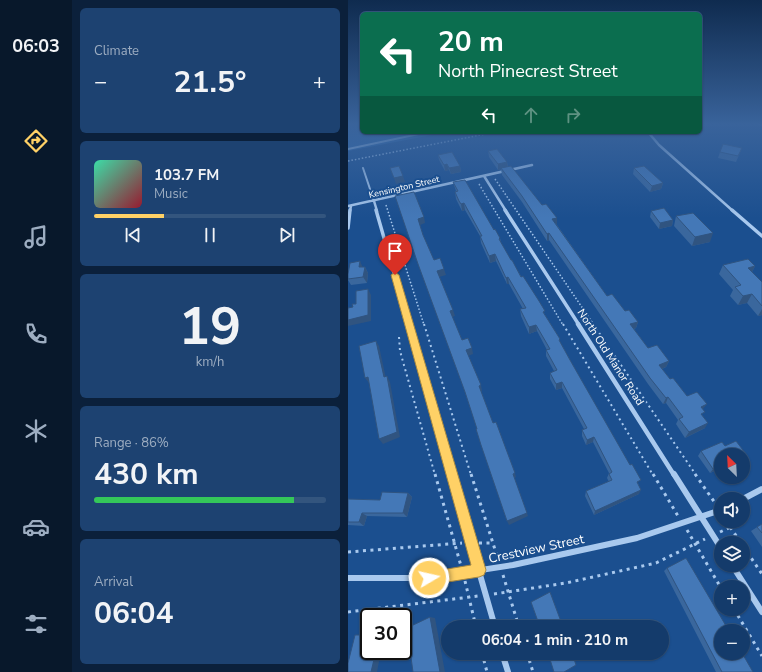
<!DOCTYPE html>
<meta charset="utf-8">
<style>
:root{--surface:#143b6b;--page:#1d4271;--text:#f1f3f6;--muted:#9dadc1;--line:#33557e;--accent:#ffd166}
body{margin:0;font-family:"Nunito Sans",sans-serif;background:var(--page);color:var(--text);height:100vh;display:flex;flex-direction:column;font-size:15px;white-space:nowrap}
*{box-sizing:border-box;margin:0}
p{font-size:13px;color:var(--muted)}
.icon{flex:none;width:22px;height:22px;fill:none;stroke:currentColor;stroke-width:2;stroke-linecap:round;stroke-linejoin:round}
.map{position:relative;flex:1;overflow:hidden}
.details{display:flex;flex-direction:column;gap:8px;padding:8px;background:#0b203b;width:276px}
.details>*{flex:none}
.guide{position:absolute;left:12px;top:12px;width:342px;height:122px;border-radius:6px;box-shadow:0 1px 3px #0004,0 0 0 1px var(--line);background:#0b6e4f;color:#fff;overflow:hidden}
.needle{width:26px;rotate:336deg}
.controls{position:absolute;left:366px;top:448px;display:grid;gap:8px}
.controls a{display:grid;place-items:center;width:36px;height:36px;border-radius:50%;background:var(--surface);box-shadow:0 1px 3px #0004,0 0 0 1px var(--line);font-size:20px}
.speed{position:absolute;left:12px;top:608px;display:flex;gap:8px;font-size:20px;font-weight:700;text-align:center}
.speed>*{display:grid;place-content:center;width:52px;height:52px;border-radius:50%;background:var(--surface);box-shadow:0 1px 3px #0004,0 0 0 1px var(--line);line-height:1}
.speed .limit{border:2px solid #111;border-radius:6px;background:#fff;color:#111}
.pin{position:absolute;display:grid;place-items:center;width:34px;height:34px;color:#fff;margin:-41px -17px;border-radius:50% 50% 50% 0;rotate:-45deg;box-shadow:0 0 4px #0007}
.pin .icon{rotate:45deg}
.me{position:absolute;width:44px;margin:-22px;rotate:81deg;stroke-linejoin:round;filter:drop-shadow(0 0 3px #0008)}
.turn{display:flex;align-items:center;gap:14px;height:84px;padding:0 12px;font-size:18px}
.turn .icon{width:52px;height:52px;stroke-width:2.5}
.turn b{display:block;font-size:28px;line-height:34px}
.lanes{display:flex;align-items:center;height:38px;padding:0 12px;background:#0003;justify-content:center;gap:20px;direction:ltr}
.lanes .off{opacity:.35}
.big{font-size:30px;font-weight:700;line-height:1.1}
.details .tile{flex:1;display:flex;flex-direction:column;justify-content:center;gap:6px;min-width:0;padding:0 14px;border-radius:6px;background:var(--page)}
.details .dial{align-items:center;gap:0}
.dial b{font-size:52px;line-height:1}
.song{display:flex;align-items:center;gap:12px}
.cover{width:48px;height:48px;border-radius:6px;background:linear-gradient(135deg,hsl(160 70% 55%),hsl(350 70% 35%))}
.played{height:4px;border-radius:2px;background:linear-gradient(90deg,var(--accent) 30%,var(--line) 30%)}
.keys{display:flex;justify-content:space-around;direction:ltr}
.heat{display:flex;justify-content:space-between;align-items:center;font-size:22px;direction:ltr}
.charge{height:6px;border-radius:3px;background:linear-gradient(90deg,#34c759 86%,var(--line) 0)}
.trip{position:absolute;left:93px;top:620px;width:228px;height:40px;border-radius:20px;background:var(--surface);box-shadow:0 1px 3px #0004,0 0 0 1px var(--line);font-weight:700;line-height:40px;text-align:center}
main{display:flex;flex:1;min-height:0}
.menu{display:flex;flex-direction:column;width:72px;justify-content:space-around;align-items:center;background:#08182b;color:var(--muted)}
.menu .icon{width:28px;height:28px}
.menu .selected{color:var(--accent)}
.menu b{font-size:18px;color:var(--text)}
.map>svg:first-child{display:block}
.green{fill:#2e69ad}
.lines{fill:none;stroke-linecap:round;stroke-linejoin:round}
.path-far2{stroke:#a9c9ee;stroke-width:1.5;stroke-dasharray:1.5 2;stroke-linecap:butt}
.path-far1{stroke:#a9c9ee;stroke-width:2;stroke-dasharray:2 3.5;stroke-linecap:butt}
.path{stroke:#a9c9ee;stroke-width:3;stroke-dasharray:3 4.5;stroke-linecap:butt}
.service{stroke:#a9c9ee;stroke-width:2}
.minor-far3{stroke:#a9c9ee;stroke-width:2.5}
.minor-far2{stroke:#a9c9ee;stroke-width:3.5}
.minor-far1{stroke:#a9c9ee;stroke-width:4.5}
.minor{stroke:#a9c9ee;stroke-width:6}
.wall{fill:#3a679d}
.shaded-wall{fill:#305480}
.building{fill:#4478b7;stroke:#305480}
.route{fill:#ffd166;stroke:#a68842}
.labels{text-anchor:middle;stroke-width:4;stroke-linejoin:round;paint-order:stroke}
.far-street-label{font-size:9px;fill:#fff;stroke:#1b4f8f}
.street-label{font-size:11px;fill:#fff;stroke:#1b4f8f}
.near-street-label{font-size:13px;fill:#fff;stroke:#1b4f8f}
</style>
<main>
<nav class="menu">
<b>06:03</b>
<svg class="icon selected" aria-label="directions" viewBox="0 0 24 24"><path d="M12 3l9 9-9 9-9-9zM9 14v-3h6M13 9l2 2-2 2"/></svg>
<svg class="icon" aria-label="music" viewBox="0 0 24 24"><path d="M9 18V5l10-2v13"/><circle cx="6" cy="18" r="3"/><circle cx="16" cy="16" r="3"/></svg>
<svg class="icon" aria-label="phone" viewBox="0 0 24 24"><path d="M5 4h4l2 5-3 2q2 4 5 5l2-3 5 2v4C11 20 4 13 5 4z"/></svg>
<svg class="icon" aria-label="climate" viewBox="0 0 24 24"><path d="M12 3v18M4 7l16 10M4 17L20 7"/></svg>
<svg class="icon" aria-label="car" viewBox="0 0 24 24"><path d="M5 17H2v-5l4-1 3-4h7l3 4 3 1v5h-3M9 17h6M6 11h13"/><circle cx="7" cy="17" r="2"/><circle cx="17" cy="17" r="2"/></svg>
<svg class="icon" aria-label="filters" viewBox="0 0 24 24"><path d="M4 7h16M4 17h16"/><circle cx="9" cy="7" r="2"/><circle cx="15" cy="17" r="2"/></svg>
</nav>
<section class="details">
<div class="tile"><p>Climate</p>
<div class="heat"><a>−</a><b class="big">21.5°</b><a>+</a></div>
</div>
<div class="tile">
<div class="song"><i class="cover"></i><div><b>103.7 FM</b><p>Music</p></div></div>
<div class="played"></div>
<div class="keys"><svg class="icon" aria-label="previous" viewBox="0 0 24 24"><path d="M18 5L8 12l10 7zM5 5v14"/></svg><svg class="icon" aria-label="pause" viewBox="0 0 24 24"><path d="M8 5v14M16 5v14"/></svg><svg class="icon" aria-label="next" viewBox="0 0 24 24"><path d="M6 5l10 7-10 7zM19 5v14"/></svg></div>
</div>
<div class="tile dial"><b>19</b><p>km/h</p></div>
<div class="tile"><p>Range · 86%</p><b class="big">430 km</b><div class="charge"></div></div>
<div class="tile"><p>Arrival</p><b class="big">06:04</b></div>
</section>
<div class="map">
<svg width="414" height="672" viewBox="0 0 414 672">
<rect width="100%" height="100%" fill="#1b4f8f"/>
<path class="green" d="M0,124h14v8h86l-100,19z"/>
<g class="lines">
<path class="path-far2" d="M0,161l148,-29
M147,179l99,146
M131,184l84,141
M38,205l38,120"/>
<path class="path-far1" d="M76,324l47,151
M215,324l90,151
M245,324l103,151
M51,337l1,14 35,124"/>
<path class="path" d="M87,474l26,92
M123,474l27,85
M305,474l25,42
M347,474l20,29
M378,521l15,22
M339,530l34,58
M372,532l11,-5
M131,543h13
M395,546l19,28
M0,552l114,-9
M155,575l16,52
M117,581l11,46
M146,594l72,-11 90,-20 49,-24
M386,609l28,47
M0,612l130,-16
M134,653l5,19
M179,653l6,19"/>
<path class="service" d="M0,149l80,-17
M15,168l11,33"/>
<path class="minor-far3" d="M412,124l2,1
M300,132l11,13 74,66
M136,176l22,35
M26,201l3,10
M0,206l184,-41
M2,211l1,-5"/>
<path class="minor-far2" d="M28,210l33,115
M157,210l74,115
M384,210l30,26
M0,228l2,-18"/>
<path class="minor-far1" d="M61,324l43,151
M230,324l96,151"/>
<path class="minor" d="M103,474l44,153
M326,474l47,74
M395,499l19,-10
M384,565l30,47
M0,578h81l84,-13 124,-27 84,-28
M154,653l6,19"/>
</g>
<path class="wall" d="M394,148l-6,14 -18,-4 2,-6z
M140,151l19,11 1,5 49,58 50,71 31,26 -2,6 -2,1 14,19 21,13 -3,6 -4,2 8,10 17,17 16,13 -1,6 3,13 -20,10 -9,-14 2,-4 -12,-17 -3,1 -15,-20 -99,-144 -2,1 -25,-39 -20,-27 -1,-6 -3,1 -9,-13z
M90,155l22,11 1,6 -10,2 -2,-4 -4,1 -6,-11z
M286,168l29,15 -2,6 -11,3 -17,-18z
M105,182l47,56 1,5 10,17 49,79v3l79,143v9l-45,21 -9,-19 1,-5 23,-9 -2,-4 2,-5 -16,-31 -7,3 -4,-9v-6l2,-1 -22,-41 -6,2 -6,-11v-6l4,-2 -8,-15v-6h1l-10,-19 -8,3 -8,-18 -1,-7h3l-14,-25h-2l-11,-23 -6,2 -9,-20 -1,-7 -15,-26 -3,1 -6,-12 -1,-7 1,-1z
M303,211l22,9 -1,6 -13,3 -9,-12z
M328,216l34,26 -18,4 -18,-20z
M375,265l32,1 -3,6 10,10v33l-4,1 -11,-13 -9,2 -8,-9 3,-6 -14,-16z
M15,267h2l3,6 -1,10 -16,2 -3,-5v-6z
M353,451l20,17 -11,5 -12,-17z
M60,493l4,4 -5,20 -40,-1 -3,10 -16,-1v-26l32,1z
M414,524v23l-11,-16z
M319,568l86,104h-37l-52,-101z"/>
<path class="shaded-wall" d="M159,162l1,6h-7v1l-3,1v-6z
M99,164l2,6 -4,1 -1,-6z
M112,166l1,6 -10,2 -2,-6z
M55,176l2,6 -9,2 -2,-6z
M315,183l-2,6 -11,3 2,-6z
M116,203l1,7 -3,1 -1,-7z
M76,217l1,6 -5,2 -2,-6z
M209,218v7l-5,-6z
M325,220l-1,6 -13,3 1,-6z
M201,233v7l-2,1v-7z
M365,233l-3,9 -18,4 3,-9z
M147,254l1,7 -6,2 -1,-7z
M12,261l3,7 -4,-1z
M407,266l-5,10 -2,-8z
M17,267l3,6 -1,10 -4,-6z
M96,269l2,6 -7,2 -2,-6z
M160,277l1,7h-2l-1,-6z
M20,289l3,6v26l-23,5v-6z
M404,294l-5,9 -9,2 5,-9z
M414,309v6l-4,1z
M105,310l2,6 -3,1 -2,-6z
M290,322l-2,6 -7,3 1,-7z
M188,325l1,6 -8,3v-7z
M28,341l3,5 8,37 -3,-6z
M124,348l1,6 -5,2 -2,-6z
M321,361l-3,6 -9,4 2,-6z
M39,376l3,6 10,55 -17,7 -4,-5z
M20,377l4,5 -3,1 -4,-5z
M214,382v6l-6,2v-6z
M133,385l1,6 -1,1 -2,-6z
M320,397l-2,6 -3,1 3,-6z
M359,404l-4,5 -6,3 4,-5z
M360,423l-3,5 -20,10 4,-6z
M246,437l-1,5 -7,3 1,-5z
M373,466v2l-11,5 3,-4z
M167,473l1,4 -2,1 -1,-4z
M293,490l-2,4 -45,21 1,-4z
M60,493l4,4 -5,20 -4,-4z
M14,513l5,3 -3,10 -5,-4z
M179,513l1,3 -19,9 -2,-4z
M82,617l5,1 10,54h-5z
M28,651h5l-4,21h-6z"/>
<path class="building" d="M375,144l19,4 -4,8 -18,-4z
M149,149l10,13 -9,2 -10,-13z
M104,152l8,14 -11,2 -2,-4 -3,1 -6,-10z
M51,166l4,10 -9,2 -4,-10z
M163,166l31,39 4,-1 11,14 -5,1 55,77 5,-2 13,17 4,-1 9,12 -8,2 18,24 9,-3 12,16 -10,4 11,14 3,-1 14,18 10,-4 10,12 -6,3 4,5 -4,2 7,9 -19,9 -10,-13 4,-2 -15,-20 -2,1 -16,-20 -101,-145 -2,1 -25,-38 -21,-28z
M296,166l19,17 -11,3 -18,-18z
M117,180l29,50 1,-1 5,9 -1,1 12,21h1l9,17 2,-1 16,25 6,10 -2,1 17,27 -1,1 11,20 60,105 2,-1 9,16 -4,2 4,8 -46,21 -9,-20 26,-11 -3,-6 3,-2 -18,-35 -7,3 -5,-10 5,-2 -25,-46 -6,2 -6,-11 7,-3 -11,-20 4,-1 -14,-24 -7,2 -9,-18 6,-1 -18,-31 -2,1 -11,-24 -6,2 -9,-20h2l-18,-33 -3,1 -2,-3 -4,-9 3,-1 -5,-9z
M66,192l10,25 -6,2 5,16 11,25 6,-2 4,11 -7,2 16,39 -3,1 12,29 6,-2 4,10 -6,2 15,35 -2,1 14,37 3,-1 10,27 9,24 -2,1 14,39 -20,8 -26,-76 -5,-16h1l-12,-37 -47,-128 -23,-68z
M316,208l9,12 -13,3 -9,-12z
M345,213l20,20 -18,4 -19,-21z
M400,259l7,7 -7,2 14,14v24l-10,-12 -9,2 -8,-9 6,-2 -18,-20z
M12,261l-1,6h6l-2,10 -15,2v-5l2,-11z
M20,289v26l-20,5v-12l5,-1 -1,-3h4v-13z
M28,341l8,36 3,-1 10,56 -18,7 -11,-62 -3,1 -6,-32z
M388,441l10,13 -3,1h-22v11l-8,3 -12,-18 21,-9 3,4z
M34,492l26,1 -5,20h-41l-3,9h-11v-23l32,1z
M414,524v9l-5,-6z
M338,558l43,73h-8v22h21l11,19h-31l-55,-104z
M202,592l13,35h-23l-9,-25z
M82,617l10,55h-27l-3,-22 2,-2 -3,-21z
M7,635h14v16h7l-5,21h-23v-9z
M200,653h24l4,12 -12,7h-10z"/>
<linearGradient id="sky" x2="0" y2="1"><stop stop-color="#0f2b4f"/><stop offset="0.57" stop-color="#39639b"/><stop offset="1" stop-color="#39639b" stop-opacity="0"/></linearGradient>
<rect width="414" height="218" fill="url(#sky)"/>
<path class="route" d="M47,272l4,3 87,295 -2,5 -5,2 -50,8 -5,-2 -2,-5 2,-4 5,-2 42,-7 -80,-290z"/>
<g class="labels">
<g class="far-street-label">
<text transform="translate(56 187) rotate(-13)" y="3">Kensington Street</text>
</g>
<g class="street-label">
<text transform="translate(263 357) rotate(57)" y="4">North Old Manor Road</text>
</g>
<g class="near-street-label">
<text transform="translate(188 548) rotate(-12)" y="5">Crestview Street</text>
</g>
</g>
</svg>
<div class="controls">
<a><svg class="needle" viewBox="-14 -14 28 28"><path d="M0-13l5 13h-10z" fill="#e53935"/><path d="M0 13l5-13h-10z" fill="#9dadc1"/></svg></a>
<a><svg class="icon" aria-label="sound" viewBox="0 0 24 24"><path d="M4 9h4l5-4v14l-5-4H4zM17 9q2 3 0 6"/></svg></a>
<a><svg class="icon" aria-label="layers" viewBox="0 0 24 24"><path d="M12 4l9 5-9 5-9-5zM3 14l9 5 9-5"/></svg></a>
<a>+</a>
<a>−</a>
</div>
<div class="speed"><div class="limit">30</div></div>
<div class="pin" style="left:47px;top:275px;background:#d93025"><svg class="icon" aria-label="arrive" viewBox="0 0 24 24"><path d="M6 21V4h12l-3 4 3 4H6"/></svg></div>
<svg class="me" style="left:81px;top:578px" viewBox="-20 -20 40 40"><circle r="17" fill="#ffd166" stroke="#fff" stroke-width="3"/><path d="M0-11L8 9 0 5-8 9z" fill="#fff"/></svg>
<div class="trip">06:04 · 1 min · 210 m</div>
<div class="guide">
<div class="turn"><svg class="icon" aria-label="left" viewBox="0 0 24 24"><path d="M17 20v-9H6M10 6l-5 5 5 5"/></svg><div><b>20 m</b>North Pinecrest Street</div></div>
<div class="lanes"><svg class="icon" aria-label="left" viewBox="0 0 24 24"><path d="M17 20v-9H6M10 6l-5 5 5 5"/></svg><svg class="icon off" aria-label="ahead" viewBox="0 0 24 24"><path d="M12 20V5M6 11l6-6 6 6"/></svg><svg class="icon off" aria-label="right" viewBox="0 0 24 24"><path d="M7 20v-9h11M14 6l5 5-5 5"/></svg></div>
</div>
</div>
</main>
